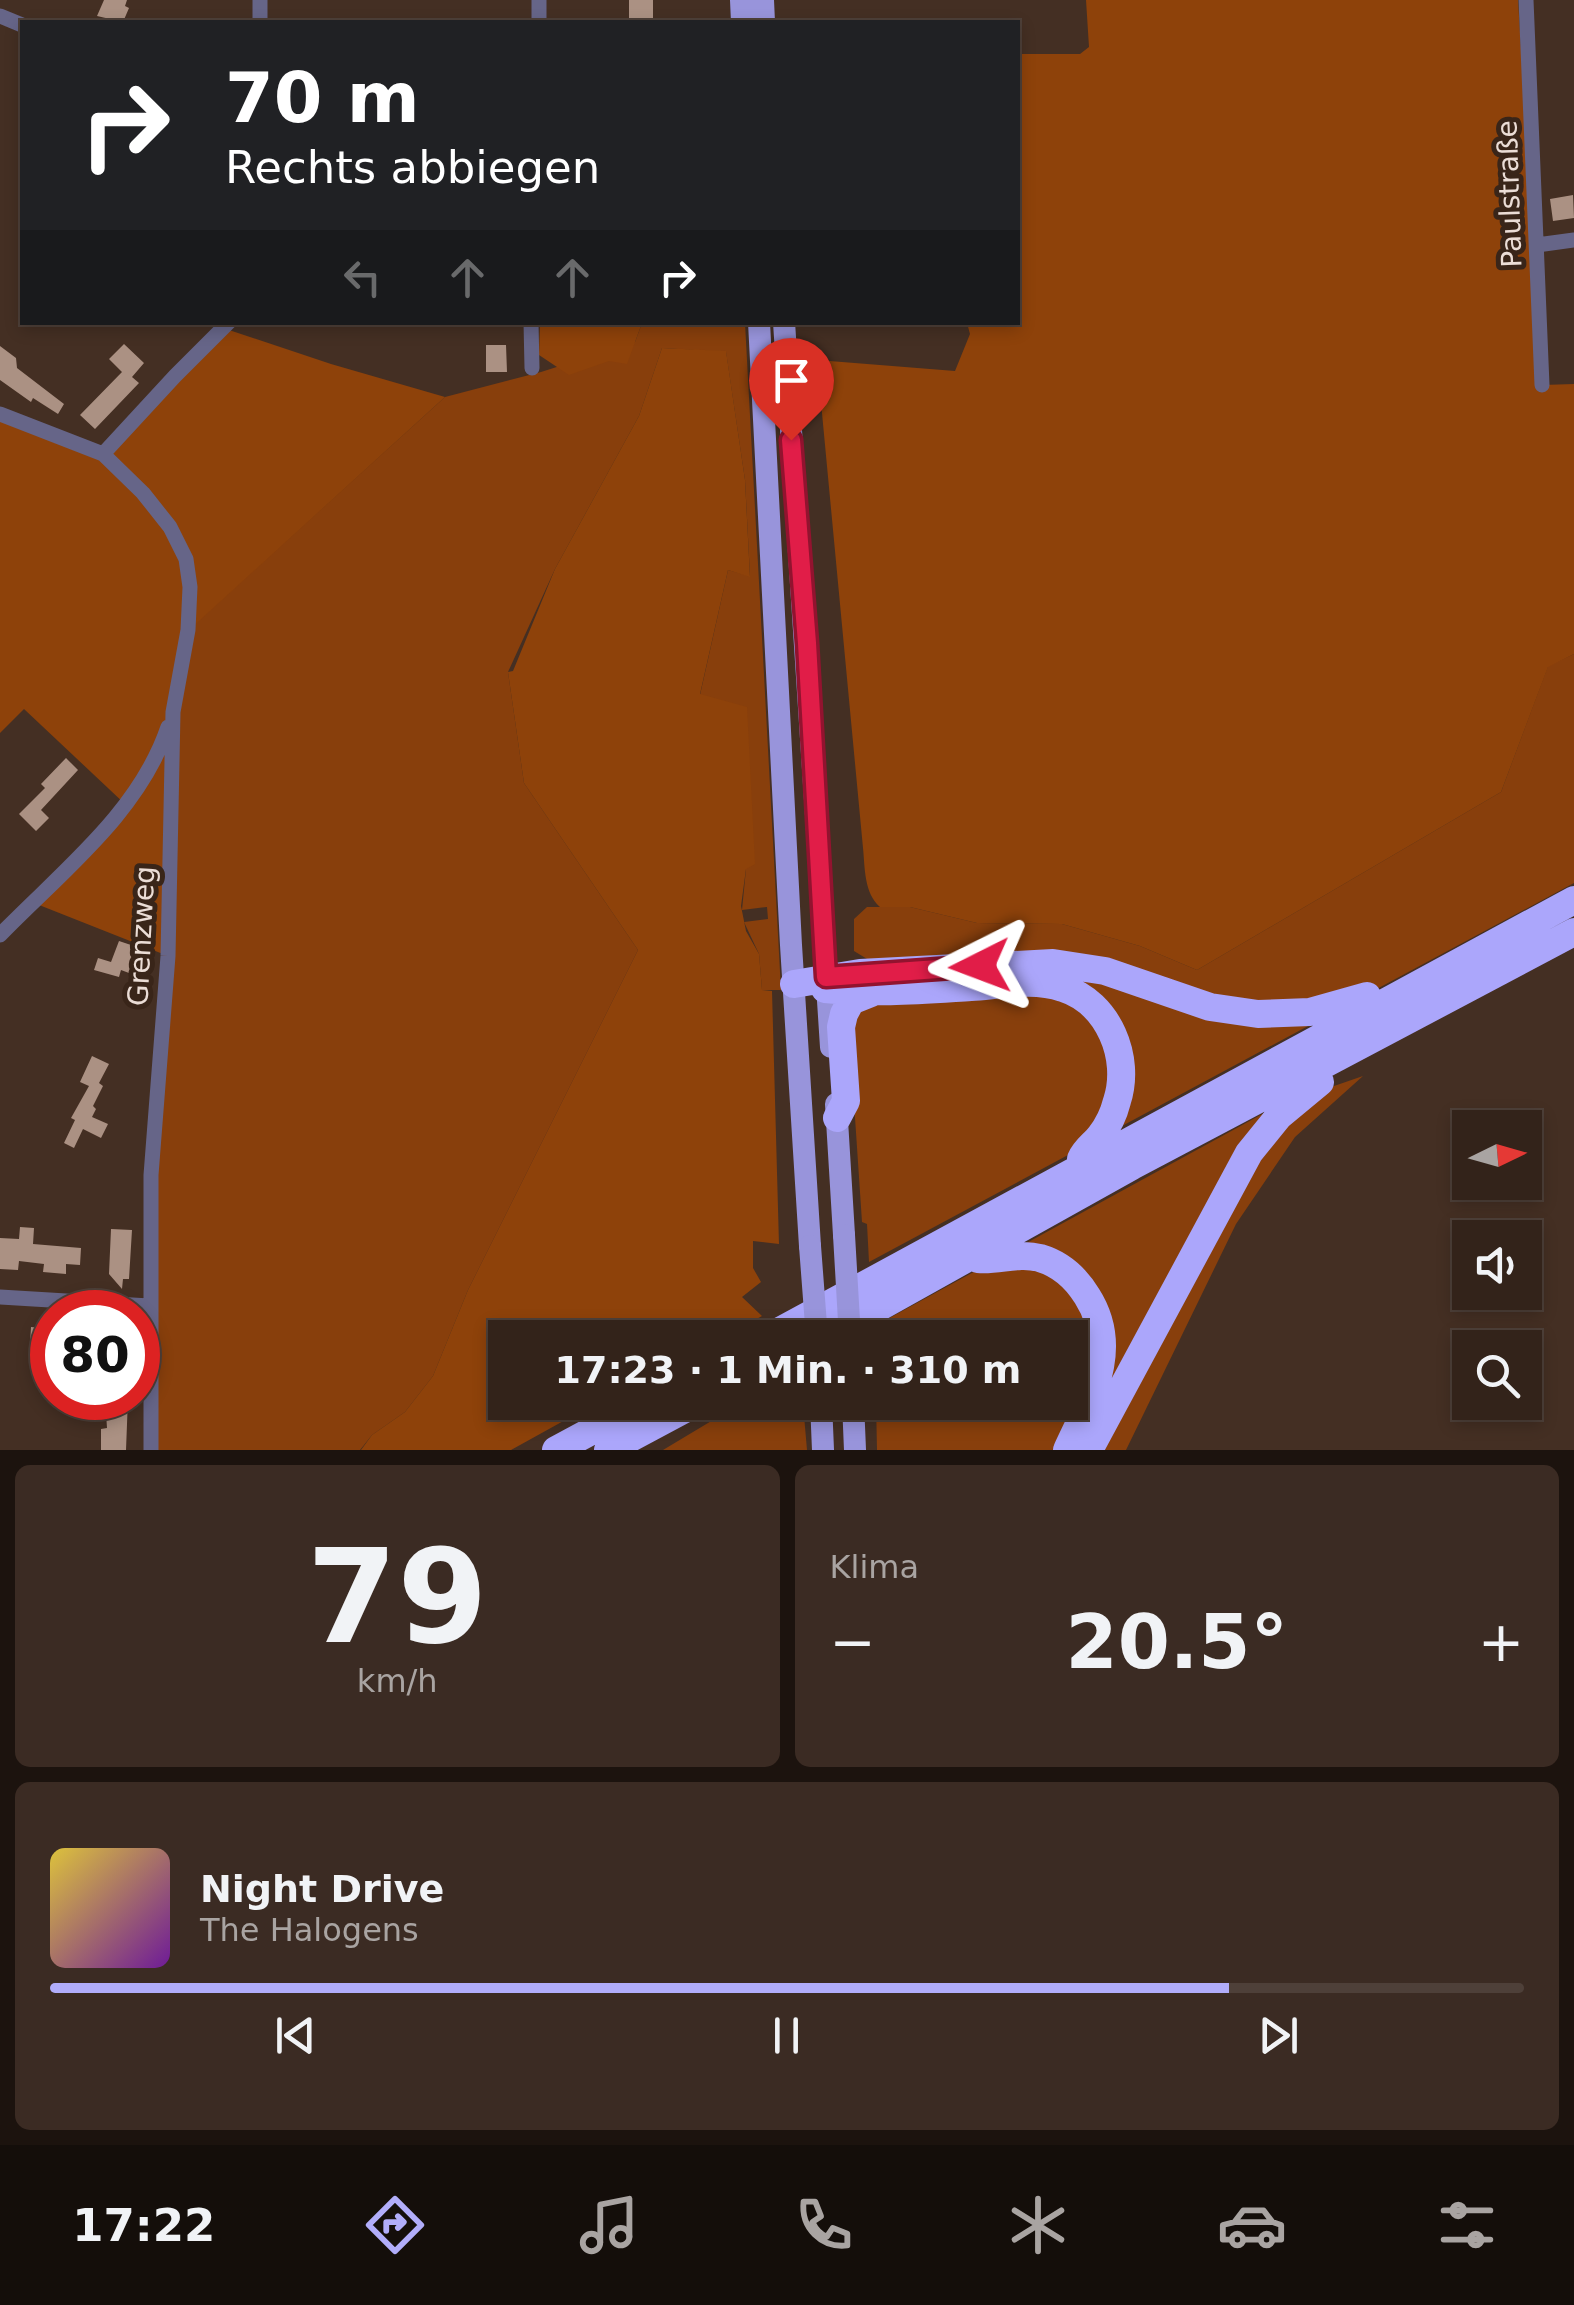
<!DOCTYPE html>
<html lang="de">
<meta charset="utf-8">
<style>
:root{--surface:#33231a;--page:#3b2b23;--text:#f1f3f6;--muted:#a9a4a2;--line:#4e4039;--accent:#b1adfa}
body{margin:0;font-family:"DejaVu Sans",sans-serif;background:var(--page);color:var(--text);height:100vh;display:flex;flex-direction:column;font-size:38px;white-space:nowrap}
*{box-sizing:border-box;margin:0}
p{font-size:32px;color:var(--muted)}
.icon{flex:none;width:55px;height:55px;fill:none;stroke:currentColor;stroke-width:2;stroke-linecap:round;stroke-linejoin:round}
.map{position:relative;height:1450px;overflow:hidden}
.details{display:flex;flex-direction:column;gap:15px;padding:15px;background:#1c130e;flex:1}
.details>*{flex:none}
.banner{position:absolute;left:20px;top:20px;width:1000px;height:305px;border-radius:0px;box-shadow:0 5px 15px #0003,0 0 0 2px var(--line);background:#202124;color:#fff;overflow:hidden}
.needle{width:65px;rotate:85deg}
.fabs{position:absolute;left:1452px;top:1110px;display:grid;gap:20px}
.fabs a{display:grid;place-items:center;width:90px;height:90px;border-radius:0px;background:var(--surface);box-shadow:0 5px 15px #0003,0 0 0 2px var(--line);font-size:50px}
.speed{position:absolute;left:30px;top:1290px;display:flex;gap:20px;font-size:50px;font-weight:700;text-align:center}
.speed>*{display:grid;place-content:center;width:130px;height:130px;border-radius:50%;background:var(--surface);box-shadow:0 5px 15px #0003,0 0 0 2px var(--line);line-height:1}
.speed .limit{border:15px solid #d22;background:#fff;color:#111}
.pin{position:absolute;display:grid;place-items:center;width:85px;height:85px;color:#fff;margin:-102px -42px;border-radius:50% 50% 50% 0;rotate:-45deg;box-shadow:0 0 10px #0007}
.pin .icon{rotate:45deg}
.me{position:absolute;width:110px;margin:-55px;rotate:267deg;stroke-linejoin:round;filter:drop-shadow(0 0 8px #0008)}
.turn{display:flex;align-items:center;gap:35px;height:210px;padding:0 40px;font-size:45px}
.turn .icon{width:130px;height:130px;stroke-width:2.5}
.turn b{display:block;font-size:70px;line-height:85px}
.lanes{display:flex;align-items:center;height:95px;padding:0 40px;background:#0003;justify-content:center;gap:50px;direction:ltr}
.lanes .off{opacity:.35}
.big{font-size:75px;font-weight:700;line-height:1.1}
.details .card{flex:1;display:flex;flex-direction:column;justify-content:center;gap:15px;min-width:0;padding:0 35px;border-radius:15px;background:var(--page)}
.details .dial{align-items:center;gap:0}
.dial b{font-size:130px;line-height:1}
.song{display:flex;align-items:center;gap:30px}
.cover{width:120px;height:120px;border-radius:15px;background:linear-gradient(135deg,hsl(50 70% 55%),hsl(280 70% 35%))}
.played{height:10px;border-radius:5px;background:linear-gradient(90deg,var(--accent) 80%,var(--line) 80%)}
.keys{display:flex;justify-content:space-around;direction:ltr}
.heat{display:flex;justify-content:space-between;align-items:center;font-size:55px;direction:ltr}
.details .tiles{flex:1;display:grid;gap:15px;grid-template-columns:1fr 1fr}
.card:last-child{grid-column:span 2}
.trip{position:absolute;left:488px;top:1320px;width:600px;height:100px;border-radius:0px;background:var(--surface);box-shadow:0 5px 15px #0003,0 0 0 2px var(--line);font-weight:700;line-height:100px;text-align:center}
.dock{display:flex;height:160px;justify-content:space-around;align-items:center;background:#140e0a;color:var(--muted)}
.dock .icon{width:70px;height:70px}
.dock .current{color:var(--accent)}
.dock b{font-size:45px;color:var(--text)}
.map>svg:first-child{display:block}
.green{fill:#883f0c}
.forest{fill:#8e420a}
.building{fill:#ab9183}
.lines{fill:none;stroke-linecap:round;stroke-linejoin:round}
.street{stroke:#666588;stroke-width:15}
.primary{stroke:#9894db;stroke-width:22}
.highway{stroke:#aba6fb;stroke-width:28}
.primary-bridge{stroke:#9894db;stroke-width:22}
.route-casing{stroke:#92132f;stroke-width:25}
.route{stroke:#e11d48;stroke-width:18}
.labels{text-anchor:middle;stroke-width:10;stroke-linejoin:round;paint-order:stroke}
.street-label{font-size:28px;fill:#ebddd6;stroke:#392519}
</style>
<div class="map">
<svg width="1574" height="1450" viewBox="0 0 1574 1450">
<rect width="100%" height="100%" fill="#442f23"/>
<path class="green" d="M642,323h103l36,667h-19l-3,-36 -15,-32 24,-3 -1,-12 -25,3 4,-41 -46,-174 28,-125 22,6 -5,-96 -19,-128 -64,-4 -23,68 -84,153 -47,103 16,111 114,167 -170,340 -35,86 -28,36 -33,23 -12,15h-209l-2,-144 24,-594 15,-82 257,-233 96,-25 94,-30z
M1574,654v229l-705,379 -2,-38 -5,-2 -13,-194 23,-66 -18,-11v-32l13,-12h43l67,16 85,1 78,22 57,24 304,-178 47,-126z
M1363,1076l-68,61 -59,87 -110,226h-249l-1,-47 194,-1v-64l-197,-1v-10l406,-222z
M743,1402l56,1 5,12 3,35h-144z"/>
<path class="forest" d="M1086,0h432l24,385 32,-1v270l-26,13 -47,125 -304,178 -57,-24 -78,-22 -85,-1 -67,-16h-30c-16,-14 -15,-39 -17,-59l-46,-488 138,11 15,-37 -3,-11 51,-1v-268h62l9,-7z
M540,323h102l-15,41 -18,-3 -40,14 -30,-20z
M223,328l108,36 114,33 -257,234 -15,81 -5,244 -134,-53 92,-98 -102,-96 -24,24v-319l103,40z
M662,348l64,3 19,129 5,97 -22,-7 -28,124 47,13 8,157 -9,5 -5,37 5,25 13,23 3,36 10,1 7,253 -26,-3v27l8,14 -19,15 20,19 -38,21 -219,1v64l91,1 -85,47h-150l11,-15 33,-23 28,-36 35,-86 170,-340 -114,-167 -16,-111 5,-1 42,-102 84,-153z"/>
<path class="building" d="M104,0h23l-2,6 4,2 -6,14 -26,-6z
M629,0h24v22h-20l-4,-3z
M1573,195l1,23 -21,3 -3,-22z
M124,344l20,19 -12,14 7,6 -44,46 -15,-14 42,-43 -13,-13z
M486,345h20l1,27h-21z
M0,346l16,12 1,10 47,36 -6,10 -25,-16 -2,4 -31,-22z
M66,758l12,12 -37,40 8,8 -13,13 -17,-17 26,-26 -4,-4z
M119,941l18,6 -2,7 5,2 -4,11 -5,-2 -2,8 -8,-3 -2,7 -25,-7 4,-12 13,4z
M92,1056l17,8 -10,19 4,3 -10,20 3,3 -4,8 16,7 -7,14 -18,-9 -9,19 -10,-5 11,-23 -4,-2 18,-32 -9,-4z
M20,1227l14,1 -1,16 48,4 -1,17 -14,-1v10l-23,-2 1,-8 -25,-3 -1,9 -18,-1v-31l19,1z
M111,1229l21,1 -3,49h-6l-1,10 -13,-15z
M31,1327l21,2v35l-23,-2z
M105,1398h23l-2,52h-25v-21l6,-1z"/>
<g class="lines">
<path class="street" d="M260,0v22
M539,0v22
M1526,0l16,385
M0,16l22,9
M1537,245l37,-5
M531,322l1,46
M0,414l103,40 40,39 27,34 16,32 4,28 -2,43 -15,82 -5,244 -17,219v275
M103,454l72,-78 54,-54
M0,935c61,-63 139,-122 168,-208
M0,1297l149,9"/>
<path class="primary" d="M741,0l1,22
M763,0l1,22
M759,322l32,623 19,301
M784,322l47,725
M836,1104l8,131
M821,1402l2,48
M853,1402l2,48"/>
<path class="highway" d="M794,984l66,-11 193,-10 52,8 105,36 48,7 52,-2 57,-16
M825,989c50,5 97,1 146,-2 30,-2 64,-9 92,1 46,15 68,70 54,113 -3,12 -9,25 -17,35 -6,8 -15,13 -19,23
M837,1118l9,-17 -5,-74 3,-13 7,-13 20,-8
M978,1259c21,2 40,-7 62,-1 20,6 36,20 47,38 34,53 3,104 -20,154
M767,1338l807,-438
M824,1338l308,-172 442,-234
M556,1450l89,-48
M608,1450l90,-48
M1089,1450l160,-297 30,-37 41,-34"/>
<path class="primary-bridge" d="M844,1235l6,103
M810,1246l7,92"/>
</g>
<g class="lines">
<g class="route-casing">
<path id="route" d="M791,440l16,203 19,334 154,-11"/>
</g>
<use href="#route" class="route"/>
</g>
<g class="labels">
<g class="street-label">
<text transform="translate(1509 194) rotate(-92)" y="10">Paulstraße</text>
<text transform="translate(141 936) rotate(-87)" y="10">Grenzweg</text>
</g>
</g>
</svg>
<div class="fabs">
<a><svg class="needle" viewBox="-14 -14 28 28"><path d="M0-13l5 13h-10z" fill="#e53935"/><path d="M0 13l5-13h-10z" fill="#a9a4a2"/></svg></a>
<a><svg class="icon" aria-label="sound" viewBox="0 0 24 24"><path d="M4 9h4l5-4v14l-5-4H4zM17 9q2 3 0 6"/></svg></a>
<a><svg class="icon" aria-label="search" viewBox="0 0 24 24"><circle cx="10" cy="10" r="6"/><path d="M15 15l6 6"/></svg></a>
</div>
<div class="speed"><div class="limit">80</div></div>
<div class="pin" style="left:791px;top:440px;background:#d93025"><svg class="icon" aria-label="arrive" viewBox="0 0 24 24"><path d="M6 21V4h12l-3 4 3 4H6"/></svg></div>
<svg class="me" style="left:980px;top:966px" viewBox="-20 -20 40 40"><path d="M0-17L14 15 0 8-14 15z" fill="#e11d48" stroke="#fff" stroke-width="4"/></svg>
<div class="trip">17:23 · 1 Min. · 310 m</div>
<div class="banner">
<div class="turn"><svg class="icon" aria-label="right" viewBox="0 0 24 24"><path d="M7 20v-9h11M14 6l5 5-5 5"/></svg><div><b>70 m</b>Rechts abbiegen</div></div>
<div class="lanes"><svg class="icon off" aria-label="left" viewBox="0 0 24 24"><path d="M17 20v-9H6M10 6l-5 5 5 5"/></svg><svg class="icon off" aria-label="ahead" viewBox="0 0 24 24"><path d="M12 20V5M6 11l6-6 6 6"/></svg><svg class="icon off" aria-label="ahead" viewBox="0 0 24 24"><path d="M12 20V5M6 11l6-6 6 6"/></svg><svg class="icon" aria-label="right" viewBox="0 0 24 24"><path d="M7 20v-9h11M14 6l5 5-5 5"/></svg></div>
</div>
</div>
<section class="details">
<div class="tiles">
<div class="card dial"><b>79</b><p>km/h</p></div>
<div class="card"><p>Klima</p>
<div class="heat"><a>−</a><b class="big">20.5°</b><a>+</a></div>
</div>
<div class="card">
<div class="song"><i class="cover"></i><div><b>Night Drive</b><p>The Halogens</p></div></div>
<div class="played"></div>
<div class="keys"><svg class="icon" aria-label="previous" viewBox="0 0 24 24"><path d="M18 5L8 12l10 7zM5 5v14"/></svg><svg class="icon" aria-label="pause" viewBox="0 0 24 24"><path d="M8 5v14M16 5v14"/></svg><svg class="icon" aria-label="next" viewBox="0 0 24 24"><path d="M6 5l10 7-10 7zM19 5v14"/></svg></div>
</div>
</div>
</section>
<nav class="dock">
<b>17:22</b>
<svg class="icon current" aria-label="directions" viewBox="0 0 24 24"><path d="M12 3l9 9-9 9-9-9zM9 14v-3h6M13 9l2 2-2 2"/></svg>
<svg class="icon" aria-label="music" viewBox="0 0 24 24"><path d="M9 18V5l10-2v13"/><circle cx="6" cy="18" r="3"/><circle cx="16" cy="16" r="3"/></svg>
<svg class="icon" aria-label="phone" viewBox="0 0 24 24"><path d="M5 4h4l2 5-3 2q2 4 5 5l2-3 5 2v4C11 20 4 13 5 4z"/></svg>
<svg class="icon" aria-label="climate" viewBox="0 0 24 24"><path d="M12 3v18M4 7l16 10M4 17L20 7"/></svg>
<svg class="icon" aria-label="car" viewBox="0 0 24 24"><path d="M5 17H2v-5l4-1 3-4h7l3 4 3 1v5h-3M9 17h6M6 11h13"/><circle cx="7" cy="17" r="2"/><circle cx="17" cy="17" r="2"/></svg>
<svg class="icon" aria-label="filters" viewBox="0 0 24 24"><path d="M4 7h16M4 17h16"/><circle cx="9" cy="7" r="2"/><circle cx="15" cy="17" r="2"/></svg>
</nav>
